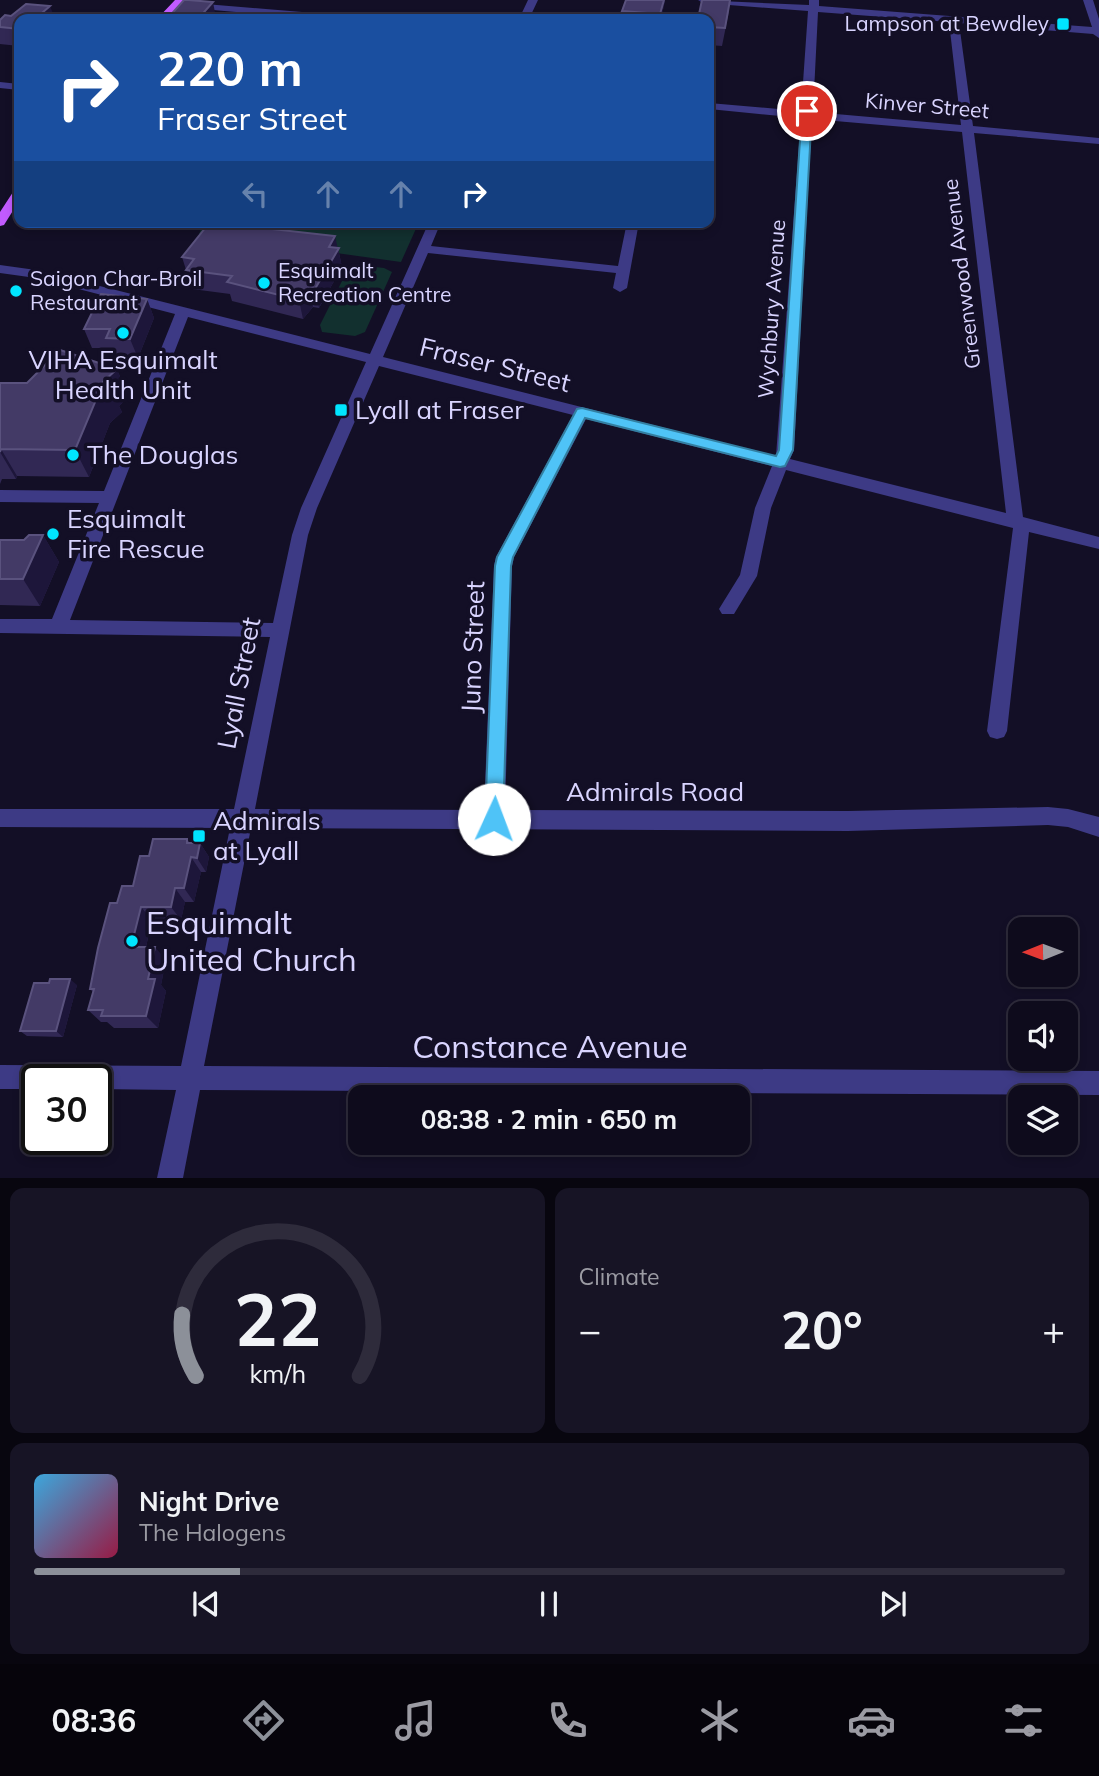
<!DOCTYPE html>
<meta charset="utf-8">
<style>
:root{--surface:#0e0b1c;--page:#171425;--text:#f1f3f6;--muted:#9b9ba3;--line:#2e2b3b;--accent:#8c9099}
body{margin:0;font-family:Mulish,sans-serif;background:var(--page);color:var(--text);height:100vh;display:flex;flex-direction:column;font-size:26px;white-space:nowrap}
*{box-sizing:border-box;margin:0}
p{font-size:23px;color:var(--muted)}
.icon{flex:none;width:38px;height:38px;fill:none;stroke:currentColor;stroke-width:2;stroke-linecap:round;stroke-linejoin:round}
.map{position:relative;height:1178px;overflow:hidden}
.side{display:flex;flex-direction:column;gap:10px;padding:10px;background:#08060f;flex:1}
.side>*{flex:none}
.guide{position:absolute;left:14px;top:14px;width:700px;height:214px;border-radius:14px;box-shadow:0 4px 10px #0003,0 0 0 2px var(--line);background:#1a4fa0;color:#fff;overflow:hidden}
.needle{width:46px;rotate:269deg}
.fabs{position:absolute;left:1008px;top:917px;display:grid;gap:14px}
.fabs a{display:grid;place-items:center;width:70px;height:70px;border-radius:14px;background:var(--surface);box-shadow:0 4px 10px #0003,0 0 0 2px var(--line);font-size:35px}
.speed{position:absolute;left:21px;top:1064px;display:flex;gap:14px;font-size:35px;font-weight:700;text-align:center}
.speed>*{display:grid;place-content:center;width:91px;height:91px;border-radius:50%;background:var(--surface);box-shadow:0 4px 10px #0003,0 0 0 2px var(--line);line-height:1}
.speed .limit{border:4px solid #111;border-radius:10px;background:#fff;color:#111}
.pin{position:absolute;display:grid;place-items:center;width:60px;height:60px;color:#fff;margin:-30px;border:4px solid #fff;border-radius:50%;box-shadow:0 2px 7px #0007}
.me{position:absolute;width:77px;margin:-38px;rotate:2deg;stroke-linejoin:round;filter:drop-shadow(0 0 5px #0008)}
.turn{display:flex;align-items:center;gap:24px;height:147px;padding:0 28px;font-size:32px}
.turn .icon{width:91px;height:91px;stroke-width:2.5}
.turn b{display:block;font-size:49px;line-height:60px}
.lanes{display:flex;align-items:center;height:66px;padding:0 28px;background:#0003;justify-content:center;gap:35px;direction:ltr}
.lanes .off{opacity:.35}
.big{font-size:52px;font-weight:700;line-height:1.1}
.side .tile{flex:1;display:flex;flex-direction:column;justify-content:center;gap:10px;min-width:0;padding:0 24px;border-radius:14px;background:var(--page)}
.side .dial{align-items:center;gap:0}
.dial svg{height:182px;overflow:visible;fill:none;stroke:var(--line);stroke-width:7;stroke-linecap:round;text-anchor:middle}
.dial text{fill:var(--text);stroke:none}
.song{display:flex;align-items:center;gap:21px}
.cover{width:84px;height:84px;border-radius:10px;background:linear-gradient(135deg,hsl(200 70% 55%),hsl(340 70% 35%))}
.played{height:7px;border-radius:4px;background:linear-gradient(90deg,var(--accent) 20%,var(--line) 20%)}
.keys{display:flex;justify-content:space-around;direction:ltr}
.heat{display:flex;justify-content:space-between;align-items:center;font-size:38px;direction:ltr}
.side .tiles{flex:1;display:grid;gap:10px;grid-template-columns:1fr 1fr}
.tile:last-child{grid-column:span 2}
.trip{position:absolute;left:348px;top:1085px;width:402px;height:70px;border-radius:14px;background:var(--surface);box-shadow:0 4px 10px #0003,0 0 0 2px var(--line);font-weight:700;line-height:70px;text-align:center}
.tabs{display:flex;height:112px;justify-content:space-around;align-items:center;background:#06040b;color:var(--muted)}
.tabs .icon{width:49px;height:49px}
.tabs .on{color:var(--accent)}
.tabs b{font-size:32px;color:var(--text)}
.map>svg:first-child{display:block}
.green{fill:#12302f}
.lines{fill:none;stroke-linecap:round;stroke-linejoin:round}
.minor{fill:#3d3a85;fill-rule:evenodd}
.major{fill:#c25bff;fill-rule:evenodd}
.wall{fill:#312854}
.shaded-wall{fill:#1d163a}
.building{fill:#433a66;stroke:#5a527e;stroke-width:2}
.route{fill:#4fc3f7;stroke:#337fa1;stroke-width:2}
.poi-dot{fill:#00e5ff;stroke:#130f26;stroke-width:2.5}
.labels{text-anchor:middle;stroke-width:7;stroke-linejoin:round;paint-order:stroke}
.far-poi-label{font-size:21px;fill:#d9d4ff;stroke:#130f26;text-anchor:start}
.far-street-label{font-size:21px;fill:#d9d4ff;stroke:#130f26}
.poi-label{font-size:26px;fill:#d9d4ff;stroke:#130f26;text-anchor:start}
.street-label{font-size:26px;fill:#d9d4ff;stroke:#130f26}
.near-poi-label{font-size:32px;fill:#d9d4ff;stroke:#130f26;text-anchor:start}
.near-street-label{font-size:32px;fill:#d9d4ff;stroke:#130f26}
</style>
<div class="map">
<svg width="1099" height="1178" viewBox="0 0 1099 1178">
<rect width="100%" height="100%" fill="#130f26"/>
<path class="green" d="M204,222h215l-18,40 -202,-28z
M358,265l26,3 8,4 -27,60 -10,4 -33,-4 -2,-7 27,-54z"/>
<g class="lines">
<path class="minor" d="M528,0h10l-9,19h-10z
M698,0l111,5v-5h10v6l273,21 -9,-27h10l6,19v19l-6,-4 -134,-11 14,103 126,12v6l-125,-11 49,384 76,20v12l-70,-17 -22,199 -3,6 -7,2 -7,-2 -3,-6 26,-203 -227,-58 -15,38 -14,68 -23,38h-12l-3,-5 21,-34 15,-67 17,-42 -186,-47 -72,138 -2,9 -7,244 343,1 200,-4 20,2 31,8v20l-31,-10 -20,-2 -200,6 -597,-3 -47,238 895,5v24l-899,-5 -17,88h-26l19,-88 -80,-1v-9h-59v9h-37v-24l181,1 49,-238 -230,-1v-18h234l36,-172 -270,-4v-14h52l47,-116 -99,-1v-12l104,1 71,-177 -139,-36 -36,-5v-8l36,5 334,84 59,-132h12l-10,24 187,20 9,-44h12l-12,66 -7,4 -7,-4 3,-15 -188,-20 -45,104 393,99 25,-338 -92,-9v-6l92,8 7,-100 -105,-8zM818,12l131,10 12,103 -148,-13zM812,119l150,13 44,381 -216,-54 4,-9zM188,317l178,45 -65,146 -9,27 -19,88 -203,-3zM379,366l194,49 -77,142 -2,9 -10,244 -229,-1 53,-274 9,-27z
M193,3l157,13 5,3h-38l-127,-11v-4z
M0,82l19,2v6l-19,-2z"/>
<path class="major" d="M175,0h10l-18,19h-10z
M19,188v13l-15,24 -4,1v-14l15,-23z"/>
</g>
<path class="wall" d="M626,0h39l-4,19h-39v-8z
M729,11l-7,35 -13,-1v-26z
M11,16l8,3v27l-19,-2v-24z
M338,248l4,19 -23,41 -6,-1 -10,12 -71,-18 -2,-7 -38,-5 -10,-32z
M147,299l7,19 -16,40 -24,-1 -4,-9h-18l-8,-19z
M117,369l11,28 -9,9 3,6 -12,11 -21,54 -72,-1 -1,3h-14l-2,5v-101h27z
M43,535l16,27 -19,44 -40,-1v-65h24z
M187,839l3,4h10l9,14 -3,15h-5l-7,30h-9l-4,18h-29l-6,27 20,13 -5,25 5,6 -8,37h-44l-7,-6h-6l-13,-12 5,-18 -3,-3 27,-86 16,-17z
M77,985l-14,52 -36,-1 -7,-5z"/>
<path class="shaded-wall" d="M664,0h1l-1,6 -3,13h-1z
M213,2l3,16 -1,1h-17z
M50,6l5,13h-20z
M335,236l7,31 -23,41 -4,-19 14,-42z
M309,288l4,19 -10,12 -4,-19z
M147,299l7,19 -16,40 -8,-19z
M117,369l11,28 -9,9 3,6 -12,11 -21,54 -14,-27 28,-68z
M1,449l16,27 -1,3 -16,-27z
M43,535l16,27 -19,44 -17,-27z
M200,843l9,14 -3,15 -9,-14z
M191,857l10,15 -7,30 -10,-14z
M175,888l10,14 -4,18 -10,-13z
M141,907l11,13 -9,40 -12,-13z
M155,947l11,13 -5,25 5,6 -8,37 -12,-12 2,-37z
M70,979l7,6 -14,52 -7,-6z"/>
<path class="building" d="M184,0h4l25,2 -15,17h-31z
M626,0h38l-4,14 -38,-3z
M702,0h28l-5,28 -16,-1v-8h-11z
M26,4l24,2 -15,13h-16v10l-19,-2v-7l5,-5 6,1z
M210,222l125,14 -6,11 10,1 -24,41 -6,-1 -10,12 -72,-18 5,-6 -46,-6 8,-11 -12,-2z
M101,294l46,5 -17,40 -24,-1 4,-9h-26z
M60,350l57,19 -14,13 7,2 -12,11 -23,55 -74,-1 -1,3v-69h27z
M29,535h14l-20,44h-23v-39h24z
M153,839h34v4h13l-3,15 -6,-1 -7,31h-9l-4,19h-30l-10,40h24l-7,32h7l-9,37h-45l2,-6h-15l6,-21h-4l8,-41 12,-45h7l5,-17h11l7,-30h9z
M50,979h20l-14,52h-36l14,-48h15z"/>
<path class="route" d="M807,108l5,3 -19,339 -8,16 -5,1 -195,-49 -72,139 -2,9 -8,253 -3,6 -6,3 -7,-3 -2,-6 10,-253 2,-9 80,-148 5,-1 194,48 3,-6 23,-339z"/>
<g class="poi-dot">
<rect x="1056" y="17" width="14" height="14" rx="3.5"/>
<circle cx="264" cy="283" r="7"/>
<circle cx="16" cy="291" r="7"/>
<circle cx="123" cy="333" r="7"/>
<rect x="334" y="403" width="14" height="14" rx="3.5"/>
<circle cx="73" cy="455" r="7"/>
<circle cx="53" cy="534" r="7"/>
<rect x="192" y="829" width="14" height="14" rx="3.5"/>
<circle cx="132" cy="941" r="7"/>
</g>
<g class="labels">
<g class="far-poi-label">
<text x="1049" y="31" text-anchor="end">Lampson at Bewdley</text>
<text x="278" y="278">Esquimalt<tspan x="278" dy="24">Recreation Centre</tspan></text>
<text x="30" y="286">Saigon Char-Broil<tspan x="30" dy="24">Restaurant</tspan></text>
</g>
<g class="far-street-label">
<text transform="translate(927 106) rotate(5)" y="7">Kinver Street</text>
<text transform="translate(962 274) rotate(-97)" y="7">Greenwood Avenue</text>
<text transform="translate(772 309) rotate(-86)" y="7">Wychbury Avenue</text>
</g>
<g class="poi-label">
<text x="123" y="369" text-anchor="middle">VIHA Esquimalt<tspan x="123" dy="30">Health Unit</tspan></text>
<text x="355" y="419">Lyall at Fraser</text>
<text x="87" y="464">The Douglas</text>
<text x="67" y="528">Esquimalt<tspan x="67" dy="30">Fire Rescue</tspan></text>
<text x="213" y="830">Admirals<tspan x="213" dy="30">at Lyall</tspan></text>
</g>
<g class="street-label">
<text transform="translate(495 365) rotate(14)" y="9">Fraser Street</text>
<text transform="translate(473 647) rotate(-88)" y="9">Juno Street</text>
<text transform="translate(239 683) rotate(-79)" y="9">Lyall Street</text>
<text x="655" y="801">Admirals Road</text>
</g>
<g class="near-poi-label">
<text x="146" y="934">Esquimalt<tspan x="146" dy="37">United Church</tspan></text>
</g>
<g class="near-street-label">
<text x="550" y="1058">Constance Avenue</text>
</g>
</g>
</svg>
<div class="fabs">
<a><svg class="needle" viewBox="-14 -14 28 28"><path d="M0-13l5 13h-10z" fill="#e53935"/><path d="M0 13l5-13h-10z" fill="#9b9ba3"/></svg></a>
<a><svg class="icon" aria-label="sound" viewBox="0 0 24 24"><path d="M4 9h4l5-4v14l-5-4H4zM17 9q2 3 0 6"/></svg></a>
<a><svg class="icon" aria-label="layers" viewBox="0 0 24 24"><path d="M12 4l9 5-9 5-9-5zM3 14l9 5 9-5"/></svg></a>
</div>
<div class="speed"><div class="limit">30</div></div>
<div class="pin" style="left:807px;top:111px;background:#d93025"><svg class="icon" aria-label="arrive" viewBox="0 0 24 24"><path d="M6 21V4h12l-3 4 3 4H6"/></svg></div>
<svg class="me" style="left:494px;top:819px" viewBox="-20 -20 40 40"><circle r="19" fill="#fff"/><path d="M0-13L10 11 0 6-10 11z" fill="#4fc3f7"/></svg>
<div class="trip">08:38 · 2 min · 650 m</div>
<div class="guide">
<div class="turn"><svg class="icon" aria-label="right" viewBox="0 0 24 24"><path d="M7 20v-9h11M14 6l5 5-5 5"/></svg><div><b>220 m</b>Fraser Street</div></div>
<div class="lanes"><svg class="icon off" aria-label="left" viewBox="0 0 24 24"><path d="M17 20v-9H6M10 6l-5 5 5 5"/></svg><svg class="icon off" aria-label="ahead" viewBox="0 0 24 24"><path d="M12 20V5M6 11l6-6 6 6"/></svg><svg class="icon off" aria-label="ahead" viewBox="0 0 24 24"><path d="M12 20V5M6 11l6-6 6 6"/></svg><svg class="icon" aria-label="right" viewBox="0 0 24 24"><path d="M7 20v-9h11M14 6l5 5-5 5"/></svg></div>
</div>
</div>
<section class="side">
<div class="tiles">
<div class="tile dial"><svg viewBox="0 0 100 80">
<path d="M14 69A42 42 0 1 1 86 69"/>
<path d="M14 69A42 42 0 0 1 8 42" stroke="#8c9099"/>
<text x="50" y="56" font-size="32" font-weight="700">22</text>
<text x="50" y="72" font-size="11">km/h</text>
</svg></div>
<div class="tile"><p>Climate</p>
<div class="heat"><a>−</a><b class="big">20°</b><a>+</a></div>
</div>
<div class="tile">
<div class="song"><i class="cover"></i><div><b>Night Drive</b><p>The Halogens</p></div></div>
<div class="played"></div>
<div class="keys"><svg class="icon" aria-label="previous" viewBox="0 0 24 24"><path d="M18 5L8 12l10 7zM5 5v14"/></svg><svg class="icon" aria-label="pause" viewBox="0 0 24 24"><path d="M8 5v14M16 5v14"/></svg><svg class="icon" aria-label="next" viewBox="0 0 24 24"><path d="M6 5l10 7-10 7zM19 5v14"/></svg></div>
</div>
</div>
</section>
<nav class="tabs">
<b>08:36</b>
<svg class="icon on" aria-label="directions" viewBox="0 0 24 24"><path d="M12 3l9 9-9 9-9-9zM9 14v-3h6M13 9l2 2-2 2"/></svg>
<svg class="icon" aria-label="music" viewBox="0 0 24 24"><path d="M9 18V5l10-2v13"/><circle cx="6" cy="18" r="3"/><circle cx="16" cy="16" r="3"/></svg>
<svg class="icon" aria-label="phone" viewBox="0 0 24 24"><path d="M5 4h4l2 5-3 2q2 4 5 5l2-3 5 2v4C11 20 4 13 5 4z"/></svg>
<svg class="icon" aria-label="climate" viewBox="0 0 24 24"><path d="M12 3v18M4 7l16 10M4 17L20 7"/></svg>
<svg class="icon" aria-label="car" viewBox="0 0 24 24"><path d="M5 17H2v-5l4-1 3-4h7l3 4 3 1v5h-3M9 17h6M6 11h13"/><circle cx="7" cy="17" r="2"/><circle cx="17" cy="17" r="2"/></svg>
<svg class="icon" aria-label="filters" viewBox="0 0 24 24"><path d="M4 7h16M4 17h16"/><circle cx="9" cy="7" r="2"/><circle cx="15" cy="17" r="2"/></svg>
</nav>
